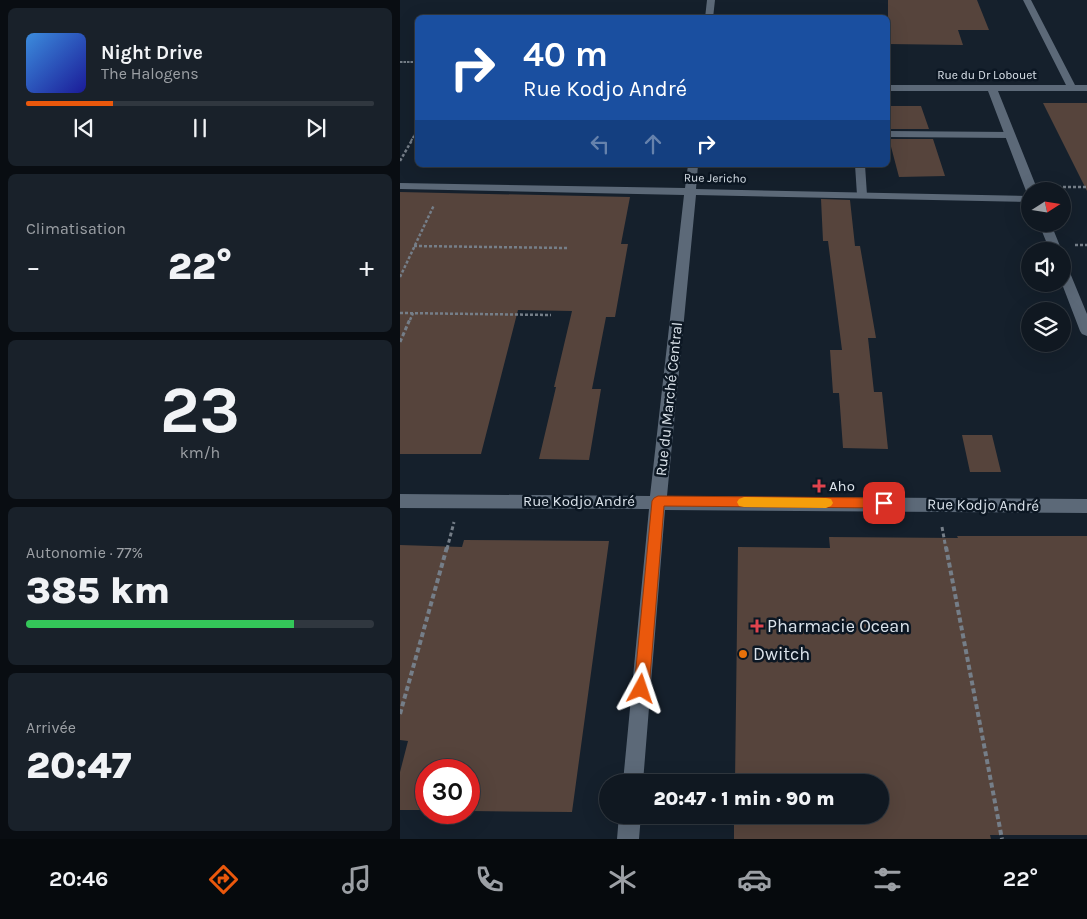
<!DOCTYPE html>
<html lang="fr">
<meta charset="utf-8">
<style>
:root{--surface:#101821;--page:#19212a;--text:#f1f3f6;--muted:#9ca0a5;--line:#30373f;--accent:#ea580c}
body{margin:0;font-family:Karla,sans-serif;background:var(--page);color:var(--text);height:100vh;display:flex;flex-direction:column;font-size:19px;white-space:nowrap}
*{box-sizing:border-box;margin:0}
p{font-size:16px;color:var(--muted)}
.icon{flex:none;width:28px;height:28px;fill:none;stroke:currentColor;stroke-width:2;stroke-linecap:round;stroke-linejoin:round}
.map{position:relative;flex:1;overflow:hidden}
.drawer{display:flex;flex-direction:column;gap:8px;padding:8px;background:#090d12;width:400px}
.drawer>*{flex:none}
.banner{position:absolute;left:15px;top:15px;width:475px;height:152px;border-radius:8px;box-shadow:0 5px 20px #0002,0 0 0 1px var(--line);background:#1a4fa0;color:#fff;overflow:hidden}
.needle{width:32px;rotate:78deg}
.buttons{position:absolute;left:621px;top:182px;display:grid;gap:10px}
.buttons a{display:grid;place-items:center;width:50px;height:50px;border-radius:50%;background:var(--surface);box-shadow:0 5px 20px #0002,0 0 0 1px var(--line);font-size:25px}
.speed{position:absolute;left:15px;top:759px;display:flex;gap:10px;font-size:25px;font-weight:700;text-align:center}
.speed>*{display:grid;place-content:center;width:65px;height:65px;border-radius:50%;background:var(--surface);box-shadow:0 5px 20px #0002,0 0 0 1px var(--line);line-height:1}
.speed .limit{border:8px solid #d22;background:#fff;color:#111}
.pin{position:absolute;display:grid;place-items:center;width:42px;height:42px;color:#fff;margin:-21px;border-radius:10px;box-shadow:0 2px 8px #0006}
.me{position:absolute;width:55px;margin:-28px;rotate:5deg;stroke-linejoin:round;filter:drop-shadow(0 0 4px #0008)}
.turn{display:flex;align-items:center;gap:18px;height:105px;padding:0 25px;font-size:22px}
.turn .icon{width:65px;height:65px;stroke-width:2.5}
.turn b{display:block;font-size:35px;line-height:42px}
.lanes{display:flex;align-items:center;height:48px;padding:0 25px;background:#0003;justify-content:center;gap:25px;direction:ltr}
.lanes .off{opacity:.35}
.big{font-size:38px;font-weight:800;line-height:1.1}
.drawer .widget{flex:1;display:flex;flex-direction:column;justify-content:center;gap:8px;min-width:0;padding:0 18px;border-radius:8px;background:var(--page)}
.drawer .dial{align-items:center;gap:0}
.dial b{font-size:65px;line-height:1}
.song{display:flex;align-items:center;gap:15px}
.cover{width:60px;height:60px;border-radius:8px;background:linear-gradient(135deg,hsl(210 70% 55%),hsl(240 70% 35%))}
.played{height:5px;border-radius:2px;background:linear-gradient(90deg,var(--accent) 25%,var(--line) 25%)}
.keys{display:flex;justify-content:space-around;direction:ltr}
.heat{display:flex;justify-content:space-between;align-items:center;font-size:28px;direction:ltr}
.charge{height:8px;border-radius:4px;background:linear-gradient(90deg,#34c759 77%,var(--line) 0)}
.trip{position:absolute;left:199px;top:774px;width:290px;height:50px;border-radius:25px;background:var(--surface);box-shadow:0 5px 20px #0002,0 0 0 1px var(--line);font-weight:800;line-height:50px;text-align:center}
.menu{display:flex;height:80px;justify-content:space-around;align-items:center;background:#060a0d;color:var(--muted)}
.menu .icon{width:35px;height:35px}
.menu .current{color:var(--accent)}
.menu b{font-size:22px;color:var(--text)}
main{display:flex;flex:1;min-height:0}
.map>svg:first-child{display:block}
.building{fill:#56443c}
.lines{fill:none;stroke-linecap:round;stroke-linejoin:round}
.path-far3{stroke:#757e88;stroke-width:2;stroke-dasharray:2.5 1;stroke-linecap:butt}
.path-far2{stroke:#757e88;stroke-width:2.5;stroke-dasharray:3 2;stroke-linecap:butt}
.path-far1{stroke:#757e88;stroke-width:3;stroke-dasharray:4 2.5;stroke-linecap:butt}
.path{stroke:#757e88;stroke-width:4;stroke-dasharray:5 3;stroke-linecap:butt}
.lane{fill:#5c6978;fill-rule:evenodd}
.street{fill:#5c6978;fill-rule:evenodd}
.route{fill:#ea580c;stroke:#983908}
.slow{fill:#f59e0b}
.health-dot{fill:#e0444e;stroke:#0c1723;stroke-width:2}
.food-dot{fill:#e8710a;stroke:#0c1723;stroke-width:2}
.labels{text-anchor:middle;stroke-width:5;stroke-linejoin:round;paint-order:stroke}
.far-street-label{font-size:12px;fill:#dbe3eb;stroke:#0c1723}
.street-label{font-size:15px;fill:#dbe3eb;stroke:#0c1723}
.poi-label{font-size:15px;fill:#dbe3eb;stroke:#0c1723;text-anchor:start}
.near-poi-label{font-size:18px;fill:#dbe3eb;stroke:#0c1723;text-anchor:start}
</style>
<main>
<section class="drawer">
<div class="widget">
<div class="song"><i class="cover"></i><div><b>Night Drive</b><p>The Halogens</p></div></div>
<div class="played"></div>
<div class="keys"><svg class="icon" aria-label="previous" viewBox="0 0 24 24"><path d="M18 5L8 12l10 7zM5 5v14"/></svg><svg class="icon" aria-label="pause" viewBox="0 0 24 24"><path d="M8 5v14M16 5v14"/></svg><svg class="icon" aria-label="next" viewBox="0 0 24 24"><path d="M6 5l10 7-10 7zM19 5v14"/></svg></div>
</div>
<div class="widget"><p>Climatisation</p>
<div class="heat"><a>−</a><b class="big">22°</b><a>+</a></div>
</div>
<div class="widget dial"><b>23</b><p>km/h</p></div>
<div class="widget"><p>Autonomie · 77%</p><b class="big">385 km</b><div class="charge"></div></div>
<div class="widget"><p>Arrivée</p><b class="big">20:47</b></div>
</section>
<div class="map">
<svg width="687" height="839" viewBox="0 0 687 839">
<rect width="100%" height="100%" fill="#15202c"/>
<path class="building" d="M488,0h89l12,30h-31l5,15 -75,-1z
M643,103h44v88z
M488,106h33l8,23h-41z
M489,139h44l12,37 -46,1z
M0,192l230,5 -9,47h7l-13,73h-9l-14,72h9l-12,71 -50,-1 17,-72h-2l18,-76 -54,-1 -37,144h-81z
M421,199l29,1 5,46h5l16,92h-8l6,54h8l6,57 -45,-1 -4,-55h-6l-3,-43h12l-14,-109h-5z
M562,435h30l9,37h-31z
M557,536h130v299h-97l1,4h-257v-24h146v-33h-145l3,-235 92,1 -1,-11 129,1z
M64,540l145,1 -37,271 -103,-1v-41h-43v40h-26v-38l8,-31 -8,-1v-195l62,2z"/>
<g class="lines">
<path class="path-far3" d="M0,62h18
M11,141l7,-12"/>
<path class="path-far2" d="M0,161l12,-21
M653,187h34
M675,245h12
M14,246l154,2
M0,277l34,-72
M0,313l151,2
M10,320l3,-7"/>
<path class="path-far1" d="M0,342l10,-23
M542,527l4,22
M47,549l7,-27"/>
<path class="path" d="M546,547l56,292
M0,714l47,-167"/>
<path class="lane" d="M488,131l122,1 5,3 -5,3 -122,-1z
M455,165h10l2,30 -1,2 -4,1 -5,-3z"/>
<path class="street" d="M307,0h8l-2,18h-8z
M623,0h8l44,85h12v6h-89l40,100h-8v3l-4,-3 -38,-100h-100v-6h178z
M288,165h10l-2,24 334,7v6l-334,-7 -29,301 420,3v14l-422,-3 -22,272h-20l26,-273 -249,-1v-14l250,2 34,-301 -284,-6v-6l285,5z
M639,224h12l11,27h-12z
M662,264l6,4 19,46v22l-5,-2 -2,-3 -18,-47z
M219,815h22l-2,24h-22z"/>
</g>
<path class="route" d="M258,496l226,2 5,2 1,3 -1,4 -5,1 -220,-2 -15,183 -2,5 -6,2 -5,-2 -2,-5 18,-188 2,-3z"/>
<path class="slow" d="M344,497l82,1 5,1 2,4 -2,3 -5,2 -82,-1 -5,-1 -2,-4 2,-3z"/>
<g class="health-dot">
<path d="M416.5 478.5h5v5h5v5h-5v5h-5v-5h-5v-5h5z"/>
<path d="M354.5 618.5h5v5h5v5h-5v5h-5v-5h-5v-5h5z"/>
</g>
<circle class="food-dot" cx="343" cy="654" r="5"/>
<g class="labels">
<g class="far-street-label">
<text x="587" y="79">Rue du Dr Lobouet</text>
<text transform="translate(315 178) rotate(1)" y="4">Rue Jericho</text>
</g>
<g class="street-label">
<text transform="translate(269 399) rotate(-84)" y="5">Rue du Marché Central</text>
<text x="179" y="506">Rue Kodjo André</text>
<text transform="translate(583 505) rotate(1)" y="5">Rue Kodjo André</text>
</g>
<g class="poi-label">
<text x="429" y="491">Aho</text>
</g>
<g class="near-poi-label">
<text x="367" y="632">Pharmacie Ocean</text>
<text x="353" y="660">Dwitch</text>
</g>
</g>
</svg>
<div class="buttons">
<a><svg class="needle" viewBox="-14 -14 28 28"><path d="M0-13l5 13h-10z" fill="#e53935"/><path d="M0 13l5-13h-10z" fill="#9ca0a5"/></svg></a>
<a><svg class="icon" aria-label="sound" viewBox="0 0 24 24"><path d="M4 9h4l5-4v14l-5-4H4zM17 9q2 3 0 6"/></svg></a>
<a><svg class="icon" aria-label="layers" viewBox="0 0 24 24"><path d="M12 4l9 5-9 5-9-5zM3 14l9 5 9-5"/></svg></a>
</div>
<div class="speed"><div class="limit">30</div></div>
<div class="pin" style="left:484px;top:503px;background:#d93025"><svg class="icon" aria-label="arrive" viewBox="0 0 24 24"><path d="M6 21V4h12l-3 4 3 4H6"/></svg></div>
<svg class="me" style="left:241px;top:689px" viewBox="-20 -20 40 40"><path d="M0-17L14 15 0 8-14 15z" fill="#ea580c" stroke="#fff" stroke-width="4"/></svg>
<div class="trip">20:47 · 1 min · 90 m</div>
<div class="banner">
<div class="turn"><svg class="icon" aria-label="right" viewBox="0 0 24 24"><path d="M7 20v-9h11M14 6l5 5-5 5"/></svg><div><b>40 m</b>Rue Kodjo André</div></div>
<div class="lanes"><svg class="icon off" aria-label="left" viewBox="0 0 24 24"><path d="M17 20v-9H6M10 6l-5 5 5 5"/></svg><svg class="icon off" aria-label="ahead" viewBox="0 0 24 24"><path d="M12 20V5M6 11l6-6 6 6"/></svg><svg class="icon" aria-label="right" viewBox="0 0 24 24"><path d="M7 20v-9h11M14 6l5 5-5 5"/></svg></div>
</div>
</div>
</main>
<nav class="menu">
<b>20:46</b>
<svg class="icon current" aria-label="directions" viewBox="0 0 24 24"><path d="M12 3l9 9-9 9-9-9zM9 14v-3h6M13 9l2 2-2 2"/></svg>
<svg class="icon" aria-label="music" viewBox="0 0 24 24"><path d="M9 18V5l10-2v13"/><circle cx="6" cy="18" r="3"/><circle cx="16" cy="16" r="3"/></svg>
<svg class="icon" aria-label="phone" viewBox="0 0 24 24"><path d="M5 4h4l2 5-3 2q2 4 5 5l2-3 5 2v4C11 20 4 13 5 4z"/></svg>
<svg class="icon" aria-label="climate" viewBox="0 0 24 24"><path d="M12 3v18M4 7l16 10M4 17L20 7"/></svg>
<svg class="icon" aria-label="car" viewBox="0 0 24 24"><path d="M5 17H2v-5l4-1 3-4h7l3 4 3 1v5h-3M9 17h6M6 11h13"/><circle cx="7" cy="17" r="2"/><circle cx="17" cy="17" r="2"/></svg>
<svg class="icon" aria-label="filters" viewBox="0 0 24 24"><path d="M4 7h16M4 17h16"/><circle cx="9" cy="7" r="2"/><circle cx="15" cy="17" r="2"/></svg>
<b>22°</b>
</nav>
